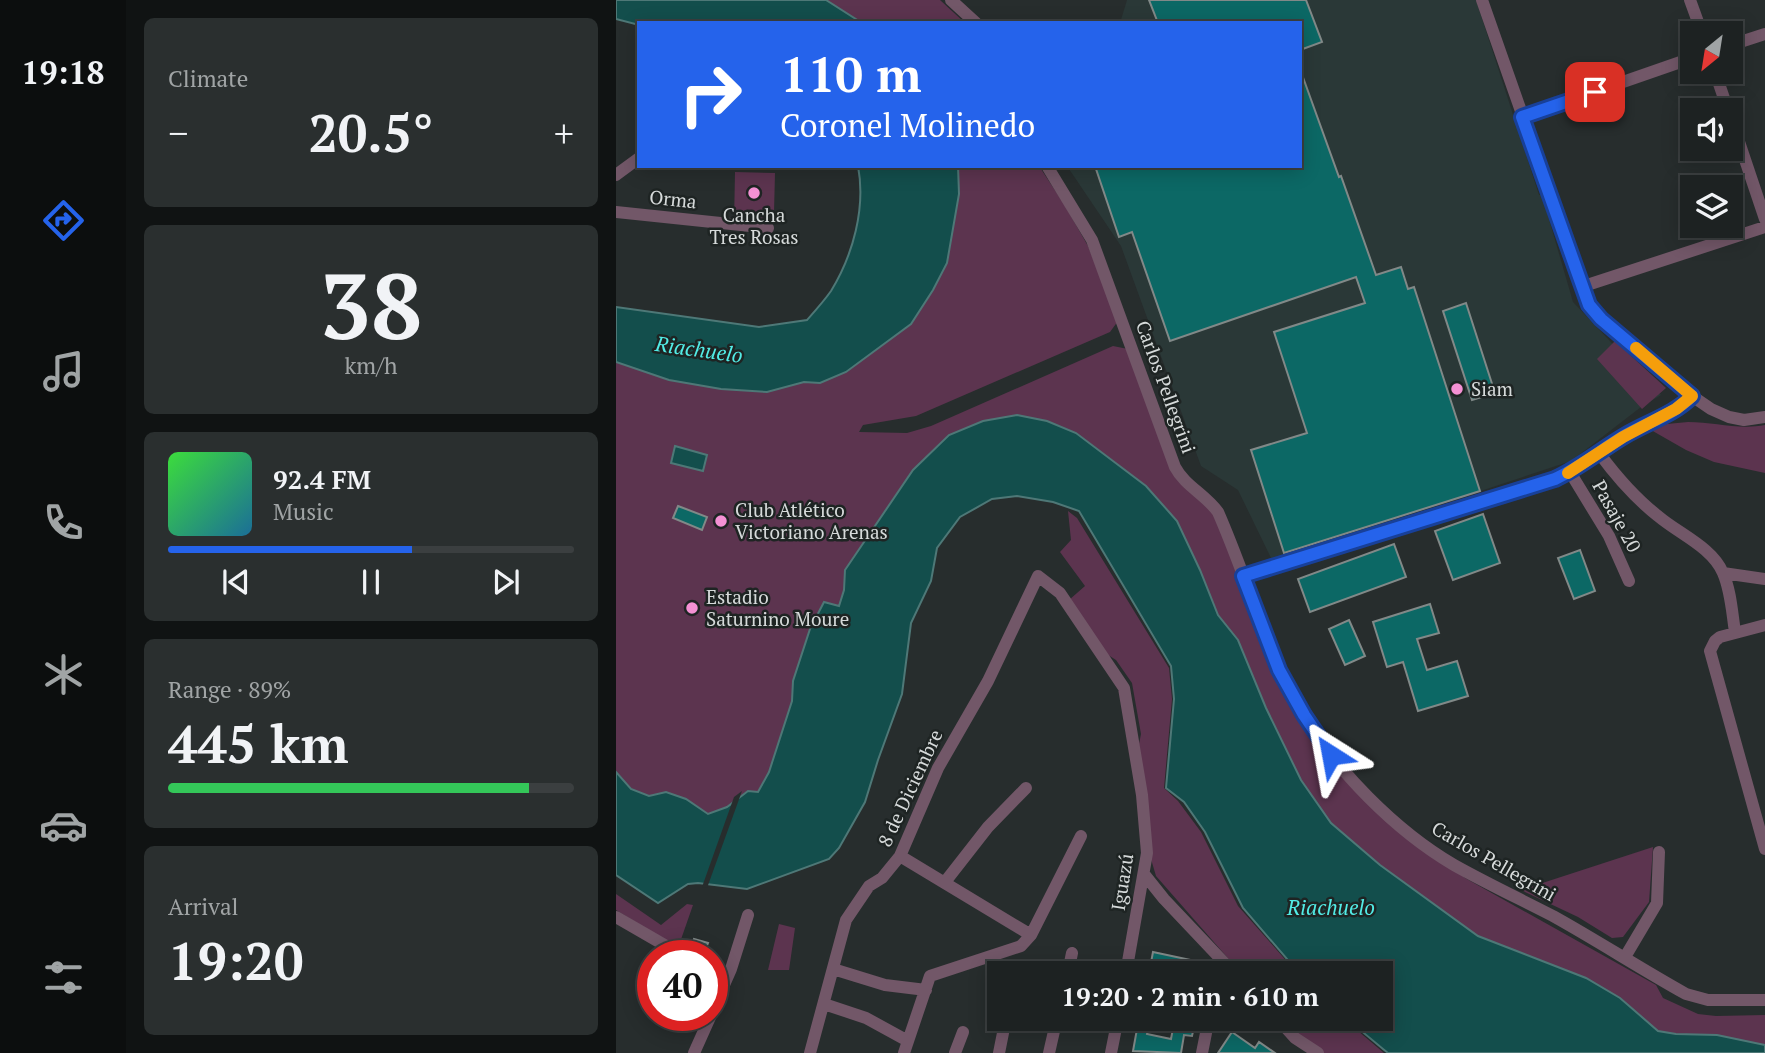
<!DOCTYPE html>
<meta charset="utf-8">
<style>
:root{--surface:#1d2222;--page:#2a2f2f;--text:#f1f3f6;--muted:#a0a4a5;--line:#3b3f40;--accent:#2563eb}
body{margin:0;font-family:"PT Serif",serif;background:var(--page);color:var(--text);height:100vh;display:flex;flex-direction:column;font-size:26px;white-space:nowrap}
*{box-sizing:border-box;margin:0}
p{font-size:23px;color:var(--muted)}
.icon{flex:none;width:38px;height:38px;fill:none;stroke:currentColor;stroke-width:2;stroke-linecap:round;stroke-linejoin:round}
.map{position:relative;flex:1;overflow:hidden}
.panel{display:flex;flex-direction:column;gap:18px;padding:18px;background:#101313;width:490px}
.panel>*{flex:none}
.banner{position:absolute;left:21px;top:21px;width:665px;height:147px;border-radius:0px;box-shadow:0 4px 18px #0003,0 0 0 2px var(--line);background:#2563eb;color:#fff;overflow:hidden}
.needle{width:46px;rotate:210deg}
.tools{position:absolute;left:1064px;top:21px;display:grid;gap:14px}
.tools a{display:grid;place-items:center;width:63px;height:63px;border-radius:0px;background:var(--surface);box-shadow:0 4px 18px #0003,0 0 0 2px var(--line);font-size:35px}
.speed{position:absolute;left:21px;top:940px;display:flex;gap:14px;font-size:35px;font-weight:700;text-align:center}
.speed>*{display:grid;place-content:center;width:91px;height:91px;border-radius:50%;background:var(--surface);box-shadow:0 4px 18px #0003,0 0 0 2px var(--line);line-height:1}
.speed .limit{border:10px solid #d22;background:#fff;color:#111}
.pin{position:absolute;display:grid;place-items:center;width:60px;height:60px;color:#fff;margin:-30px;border-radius:14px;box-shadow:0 4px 10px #0006}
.me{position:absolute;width:77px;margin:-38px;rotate:326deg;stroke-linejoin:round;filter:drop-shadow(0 0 5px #0008)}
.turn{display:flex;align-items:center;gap:24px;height:147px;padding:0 28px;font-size:32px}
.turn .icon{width:91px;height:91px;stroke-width:2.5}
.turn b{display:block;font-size:49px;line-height:60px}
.big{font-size:52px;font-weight:700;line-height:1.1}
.panel .card{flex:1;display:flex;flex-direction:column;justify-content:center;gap:10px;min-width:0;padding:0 24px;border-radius:10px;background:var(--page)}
.panel .dial{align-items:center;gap:0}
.dial b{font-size:91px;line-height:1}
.song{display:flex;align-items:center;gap:21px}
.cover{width:84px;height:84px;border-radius:10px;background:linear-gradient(135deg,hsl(120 70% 55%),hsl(200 70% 35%))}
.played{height:7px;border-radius:4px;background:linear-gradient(90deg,var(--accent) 60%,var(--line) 60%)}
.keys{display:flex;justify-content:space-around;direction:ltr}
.heat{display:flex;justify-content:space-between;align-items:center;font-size:38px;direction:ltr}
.charge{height:10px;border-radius:5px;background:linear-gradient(90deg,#34c759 89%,var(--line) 0)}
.trip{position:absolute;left:371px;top:961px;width:406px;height:70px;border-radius:0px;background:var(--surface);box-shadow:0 4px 18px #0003,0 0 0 2px var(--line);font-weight:700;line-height:70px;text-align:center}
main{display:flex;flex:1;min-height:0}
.tab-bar{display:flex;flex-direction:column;width:126px;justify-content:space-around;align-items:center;background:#0c0e0e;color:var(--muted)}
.tab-bar .icon{width:49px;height:49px}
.tab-bar .on{color:var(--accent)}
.tab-bar b{font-size:32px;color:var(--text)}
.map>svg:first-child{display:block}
.built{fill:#2a3837}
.green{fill:#5c344f}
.water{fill:#134e4c;stroke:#4e7877;stroke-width:2}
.pier{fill:#272d2d}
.building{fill:#0c6865;stroke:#818988;stroke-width:2}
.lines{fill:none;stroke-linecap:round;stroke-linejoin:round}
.minor{stroke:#725768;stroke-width:12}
.route-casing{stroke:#184099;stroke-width:18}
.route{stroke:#2563eb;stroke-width:12}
.slow{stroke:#f59e0b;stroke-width:12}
.poi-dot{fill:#f491d4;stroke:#1e2423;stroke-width:2.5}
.labels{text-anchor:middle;stroke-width:5;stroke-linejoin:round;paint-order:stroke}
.street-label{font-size:19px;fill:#d6dada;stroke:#1e2423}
.poi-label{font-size:19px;fill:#d6dada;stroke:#1e2423;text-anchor:start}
.water-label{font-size:21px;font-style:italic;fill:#52ece6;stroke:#1e2423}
</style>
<main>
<nav class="tab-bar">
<b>19:18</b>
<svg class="icon on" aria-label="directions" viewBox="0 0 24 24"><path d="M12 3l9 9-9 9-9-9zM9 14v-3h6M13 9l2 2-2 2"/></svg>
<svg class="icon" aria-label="music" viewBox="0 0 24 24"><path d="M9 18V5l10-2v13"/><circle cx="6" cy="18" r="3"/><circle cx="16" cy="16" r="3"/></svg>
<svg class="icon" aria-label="phone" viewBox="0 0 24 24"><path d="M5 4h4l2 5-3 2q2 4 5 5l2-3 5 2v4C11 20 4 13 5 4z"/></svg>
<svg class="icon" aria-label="climate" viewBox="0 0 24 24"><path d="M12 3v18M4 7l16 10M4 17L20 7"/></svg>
<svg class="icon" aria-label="car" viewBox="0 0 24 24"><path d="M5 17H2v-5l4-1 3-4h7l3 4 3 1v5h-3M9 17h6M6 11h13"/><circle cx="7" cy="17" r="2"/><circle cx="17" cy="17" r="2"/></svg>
<svg class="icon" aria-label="filters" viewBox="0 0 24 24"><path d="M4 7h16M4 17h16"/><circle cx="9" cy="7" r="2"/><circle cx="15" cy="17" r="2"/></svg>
</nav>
<section class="panel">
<div class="card"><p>Climate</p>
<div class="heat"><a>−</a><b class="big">20.5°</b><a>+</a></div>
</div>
<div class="card dial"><b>38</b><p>km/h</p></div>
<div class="card">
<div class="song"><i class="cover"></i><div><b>92.4 FM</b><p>Music</p></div></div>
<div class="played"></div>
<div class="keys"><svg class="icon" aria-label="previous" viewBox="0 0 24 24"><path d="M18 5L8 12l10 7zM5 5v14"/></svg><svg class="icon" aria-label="pause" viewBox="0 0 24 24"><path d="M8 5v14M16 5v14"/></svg><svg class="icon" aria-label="next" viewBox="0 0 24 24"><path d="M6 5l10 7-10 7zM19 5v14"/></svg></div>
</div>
<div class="card"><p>Range · 89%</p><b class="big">445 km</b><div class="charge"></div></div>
<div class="card"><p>Arrival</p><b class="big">19:20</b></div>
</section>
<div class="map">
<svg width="1149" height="1053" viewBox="0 0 1149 1053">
<rect width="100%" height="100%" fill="#272d2d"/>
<path class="built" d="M511,0h349l63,195h3l31,107 88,93 -20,12 -70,54 -299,99 -34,-70 -37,-24 -80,-220 -54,-80h233v-143h-180z"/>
<path class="green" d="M210,0h114l25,23h-103z
M342,166h81l25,38 24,42 30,75 -8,11 -194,84 -53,9 -4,7 48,1 24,-7 182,-80 15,3 37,106 45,52 118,249 137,122 191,107 7,13 35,16 18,2 49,-1v30l-48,-10 -41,-1 -18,-3 -38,-33 -34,-20 -108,-42 -98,-71 -49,-42 -30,-43 -35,-72 -28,-68 -20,-24 -18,-46 -54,-84 -70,-53 -29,-12 -30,-6 -104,55 -68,100 -1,20 -5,16 -46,75 -1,20 -23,71 -11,20 -11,-1 -20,16 -19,7 -22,-15 -20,-7 -17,4 -18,-7 -15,-17v-410l53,18 52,9 46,3 37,-10 16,1 26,-11 65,-48 22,-34 14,-28 12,-68z
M119,172l40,1 -1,40 -6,15 -34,-4z
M999,341l51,47 -24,21 -45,-50z
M1072,422c26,0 51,8 77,3v48l-51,-11 -28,-12 -35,-20 16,-6z
M452,511l9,7 92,150 3,31 -8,89 14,13 23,31 37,74 59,67h-56l-85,-97 -5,-17 -12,-115 2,-10 -9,-51 -16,-23 -11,-7 -36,-53 16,-14 -25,-34 11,-12z
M1037,847l-4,55 -26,35 -11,1 -34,-21 -57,-27z
M0,894l45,31 26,-21 6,1 -15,43 -62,-38z
M163,924l16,4 -6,42h-21z
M666,1019h62l40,34h-61l-29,-21z"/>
<path class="water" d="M0,0h210l36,23h-223v2l-23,-6z
M242,166h100l1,28 -12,69 -14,27 -22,34 -65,48 -26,11 -16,-1 -37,10 -46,-3 -52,-9 -53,-18v-55l143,20 48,-7c8,-9 17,-19 24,-29 22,-36 35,-83 27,-125z
M401,415l30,6 29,12 70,53 31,35 23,49 18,45 20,25 28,68 35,72 30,43 49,42 98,71 108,42 34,20 38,33 18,3 41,1 48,10v8h-377l-5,-4 -36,-30 34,-1v-45h-82l-56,-65 -38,-76 -21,-30 -18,-14 8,-89 -3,-33 -92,-155 -26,-9 -36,-6 -25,3 -32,18 -23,31 -6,33 -20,42 -9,71 -24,66 -13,42 -26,46 -10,11 -82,30 -49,-6 -10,1 -30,19 -42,-28v-103l15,17 18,7 17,-4 20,7 22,15 19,-7 21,-16 10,1 11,-20 23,-71 1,-20 17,-52 14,-27 15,4 5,-16 1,-20 68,-100 36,-35 34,-14z
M59,446l32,9 -4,16 -32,-8z"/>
<path class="pier" d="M126,791l-35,97 -5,-1 32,-90z"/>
<path class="building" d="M533,0h157l16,42 -22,8v-27h-142z
M684,69l39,108 2,-1 35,99 25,-8 7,22 6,-2 66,204 -196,62 -33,-103 56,-17 -33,-101 91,-29 -9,-26 -186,64 -38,-109 -13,5 -24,-71h205z
M850,303l29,90 -23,7 -29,-89z
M62,506l29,11 -5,13 -29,-12z
M867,514l17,49 -47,17 -18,-49z
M778,544l12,33 -96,35 -12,-33z
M964,550l15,41 -21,8 -16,-41z
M814,604l9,29 -22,6 10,31 30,-9 11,35 -50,15 -15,-49 -16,5 -14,-45z
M733,620l16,36 -20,9 -16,-36z
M78,939l14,4 -5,13 -14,-1z
M537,952l47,10 -3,11h-48z
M523,1018h11l-3,16 24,5 4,-21h21l-4,18 -8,-1 -3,18 -48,-2z
M616,1032l23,16 4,-6 16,11h-57z"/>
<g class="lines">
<path class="minor" d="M335,0l25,23
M866,0l107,305 12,14 91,77 19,13 18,8 15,3 21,-3
M1074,0l12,33
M1115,45l34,-11
M1099,72l13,38
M906,117l170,-59
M1115,118l34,101
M431,166l45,74 83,227c10,19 30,27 43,45 29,66 48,137 84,200 33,58 94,119 152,153 32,18 66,34 99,51 45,25 88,53 133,78l22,6h57
M0,175l23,-17
M0,212l152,16
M965,287l184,-60
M983,453c17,23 36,45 59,63 21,18 54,31 65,57 8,18 9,40 12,59
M954,472l39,64 20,45
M1107,573l42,6
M627,576l312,-97c26,-12 47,-30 71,-44 22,-13 49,-21 66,-39
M1149,625l-45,12 -5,4 -5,10 55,198
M284,856l131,79
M528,874l20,25 70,74
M329,882l43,-55 38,-39
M0,917l64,37
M1009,957l32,-54 2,-51
M217,969l52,16 41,5
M452,973l4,-20
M208,1004l42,14 42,23
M96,1012l19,-43 17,-54
M661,1018l18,20 23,15
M78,1053l17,-38
M194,1053l36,-133 23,-34 13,-8 18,-22 38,-88 50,-87 50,-105 22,17 64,95 18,107 5,58 -21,120
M288,1053l26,-77 91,-30 10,-11 50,-99
M339,1053l8,-21
M383,1053l7,-35
M433,1053l8,-35
M495,1053l7,-35
M586,1053l7,-35"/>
</g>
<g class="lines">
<g class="route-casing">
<path id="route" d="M715,755l-27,-40 -25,-45 -36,-94 312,-97c26,-12 47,-30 71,-44 22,-13 49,-21 66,-39l-91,-77 -12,-14 -67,-188 73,-25"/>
</g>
<use href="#route" class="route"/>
<path class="slow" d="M952,473l55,-36 53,-28 16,-13 -56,-48"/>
</g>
<g class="poi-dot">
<circle cx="138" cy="193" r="7"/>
<circle cx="841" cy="389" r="7"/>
<circle cx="105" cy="521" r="7"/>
<circle cx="76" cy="608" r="7"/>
</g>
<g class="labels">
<g class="street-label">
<text transform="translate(57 199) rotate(6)" y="7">Orma</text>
<text transform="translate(550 387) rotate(70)" y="7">Carlos Pellegrini</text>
<text transform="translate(1001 516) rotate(61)" y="7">Pasaje 20</text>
<text transform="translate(294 788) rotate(-65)" y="7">8 de Diciembre</text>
<text transform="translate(878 861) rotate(30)" y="7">Carlos Pellegrini</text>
<text transform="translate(506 882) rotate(-81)" y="7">Iguazú</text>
</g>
<g class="poi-label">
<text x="138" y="222" text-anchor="middle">Cancha<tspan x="138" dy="22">Tres Rosas</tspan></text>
<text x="855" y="396">Siam</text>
<text x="119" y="517">Club Atlético<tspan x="119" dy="22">Victoriano Arenas</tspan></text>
<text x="90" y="604">Estadio<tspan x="90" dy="22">Saturnino Moure</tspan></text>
</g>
<g class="water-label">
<text transform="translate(83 350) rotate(8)" y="7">Riachuelo</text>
<text x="715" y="915">Riachuelo</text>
</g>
</g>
</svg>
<div class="tools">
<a><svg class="needle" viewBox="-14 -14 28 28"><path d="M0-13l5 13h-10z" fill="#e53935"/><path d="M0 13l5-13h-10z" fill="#a0a4a5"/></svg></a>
<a><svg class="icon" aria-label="sound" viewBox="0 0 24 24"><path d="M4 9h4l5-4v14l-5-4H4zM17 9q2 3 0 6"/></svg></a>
<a><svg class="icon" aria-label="layers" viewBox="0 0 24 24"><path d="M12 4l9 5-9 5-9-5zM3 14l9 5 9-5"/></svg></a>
</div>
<div class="speed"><div class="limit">40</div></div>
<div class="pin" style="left:979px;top:92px;background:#d93025"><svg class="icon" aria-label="arrive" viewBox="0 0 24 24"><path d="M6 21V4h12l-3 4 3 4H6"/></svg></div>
<svg class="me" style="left:715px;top:755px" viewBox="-20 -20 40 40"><path d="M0-17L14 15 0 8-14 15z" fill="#2563eb" stroke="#fff" stroke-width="4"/></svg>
<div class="trip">19:20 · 2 min · 610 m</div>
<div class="banner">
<div class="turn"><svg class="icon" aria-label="right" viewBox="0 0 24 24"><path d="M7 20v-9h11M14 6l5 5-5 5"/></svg><div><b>110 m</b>Coronel Molinedo</div></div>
</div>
</div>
</main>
